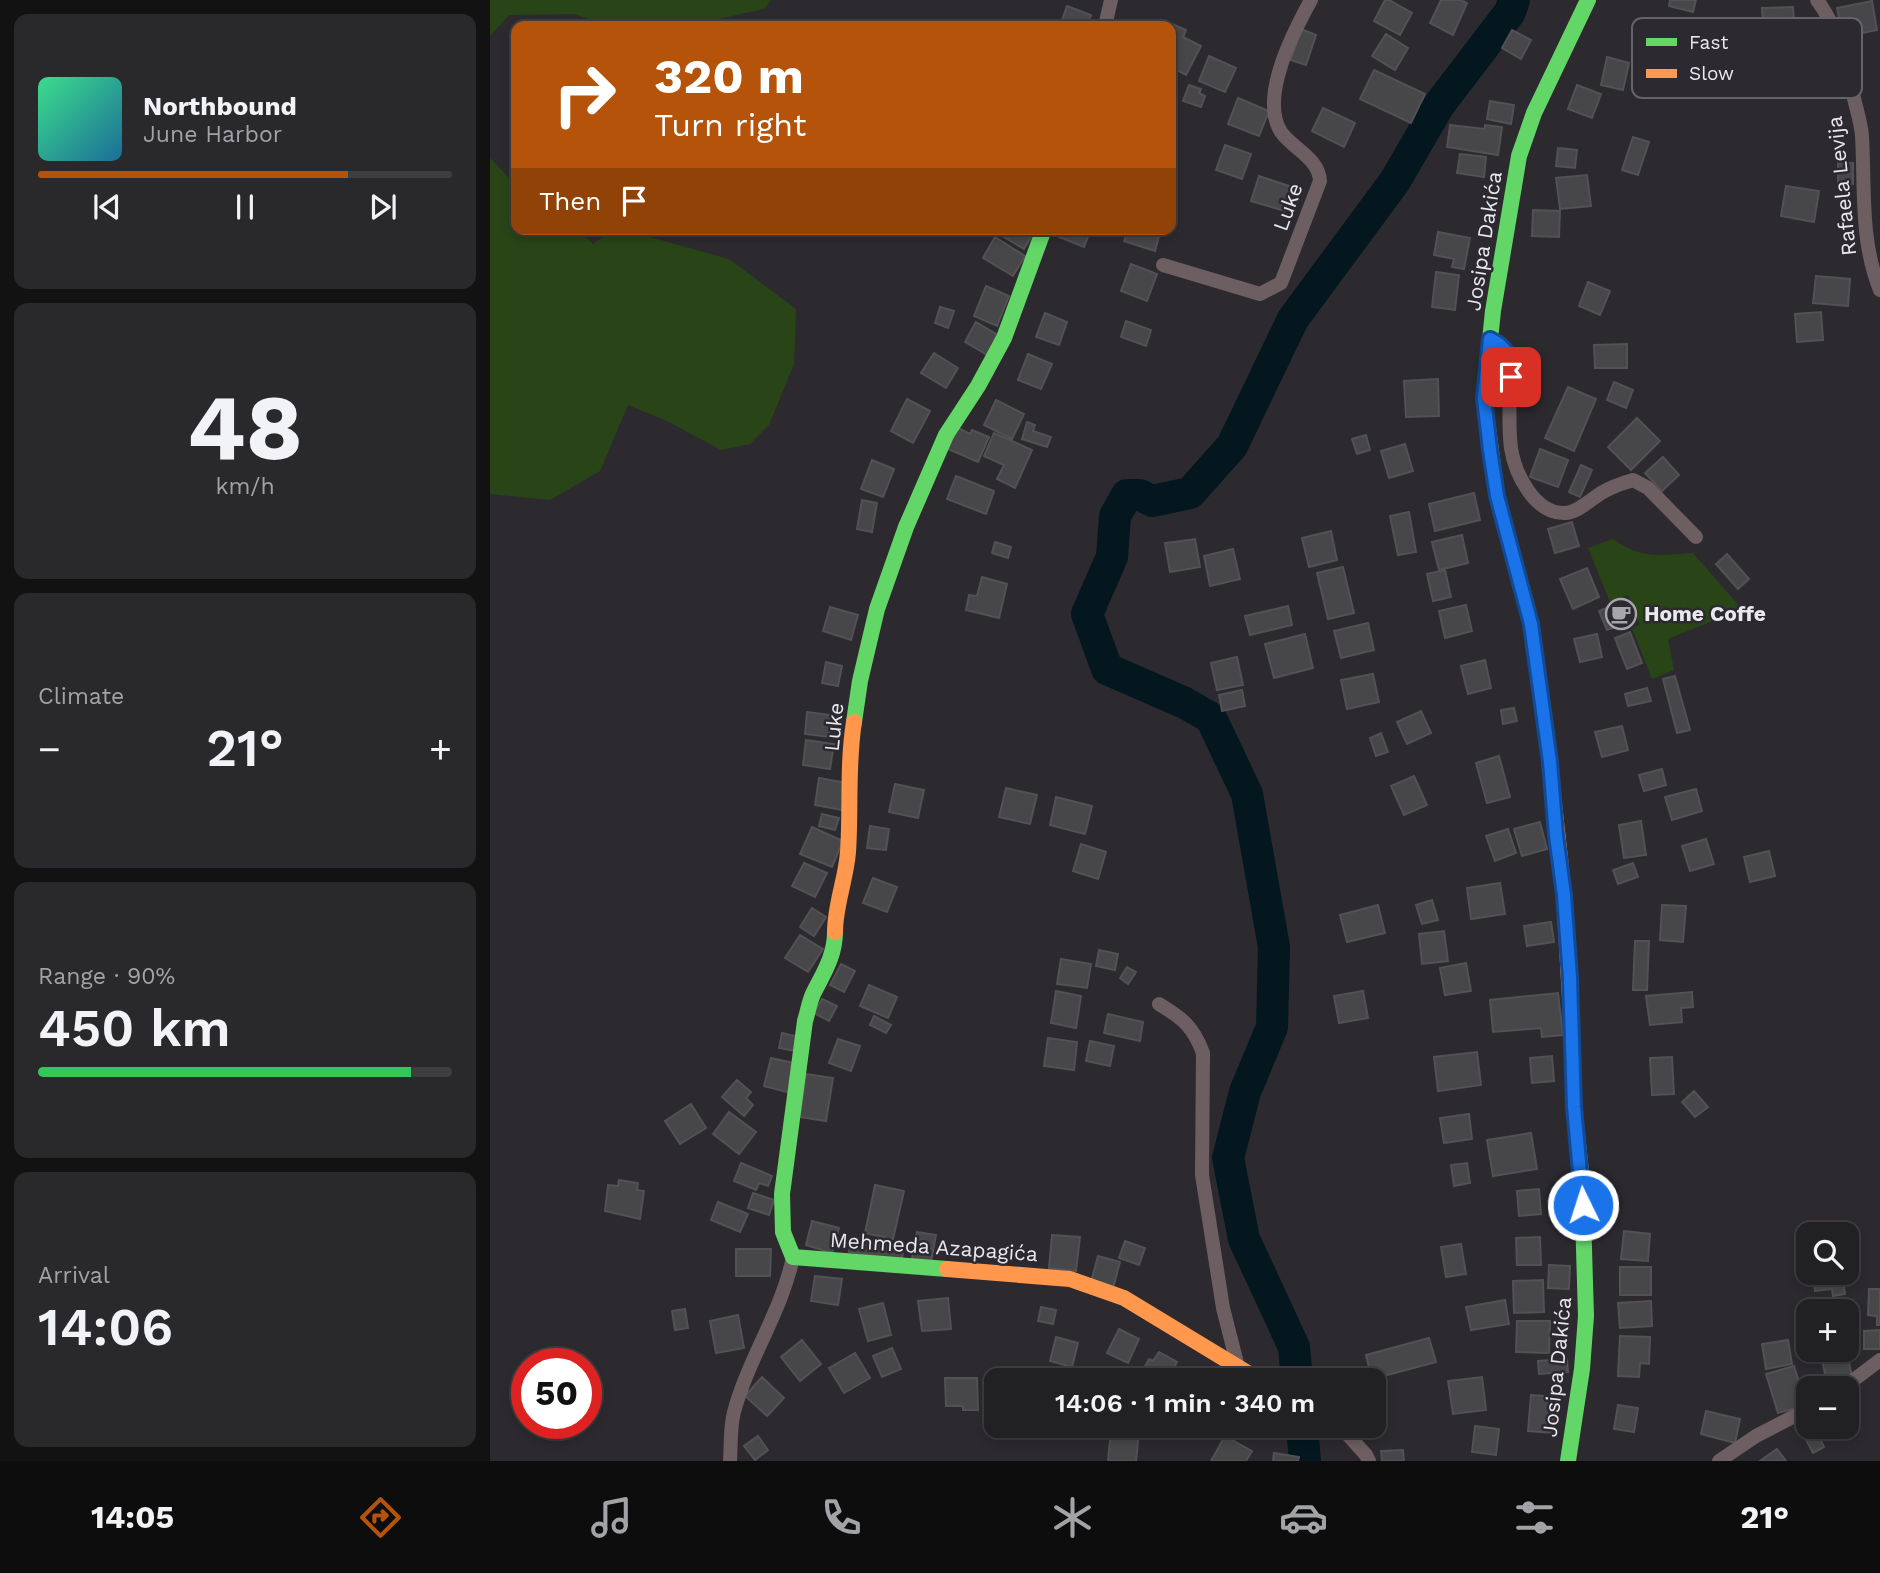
<!DOCTYPE html>
<meta charset="utf-8">
<style>
:root{--surface:#212023;--page:#29282b;--text:#f1f3f6;--muted:#a2a3a6;--line:#3e3e41;--accent:#b45309}
body{margin:0;font-family:"Work Sans",sans-serif;background:var(--page);color:var(--text);height:100vh;display:flex;flex-direction:column;font-size:26px;white-space:nowrap}
*{box-sizing:border-box;margin:0}
p{font-size:23px;color:var(--muted)}
.icon{flex:none;width:38px;height:38px;fill:none;stroke:currentColor;stroke-width:2;stroke-linecap:round;stroke-linejoin:round}
.map{position:relative;flex:1;overflow:hidden}
.panel{display:flex;flex-direction:column;gap:14px;padding:14px;background:#121213;width:490px}
.panel>*{flex:none}
.banner{position:absolute;left:21px;top:21px;width:665px;height:214px;border-radius:14px;box-shadow:0 4px 10px #0003,0 0 0 2px var(--line);background:#b45309;color:#fff;overflow:hidden}
.controls{position:absolute;left:1306px;top:1222px;display:grid;gap:14px}
.controls a{display:grid;place-items:center;width:63px;height:63px;border-radius:14px;background:var(--surface);box-shadow:0 4px 10px #0003,0 0 0 2px var(--line);font-size:35px}
.speed{position:absolute;left:21px;top:1348px;display:flex;gap:14px;font-size:35px;font-weight:700;text-align:center}
.speed>*{display:grid;place-content:center;width:91px;height:91px;border-radius:50%;background:var(--surface);box-shadow:0 4px 10px #0003,0 0 0 2px var(--line);line-height:1}
.speed .limit{border:10px solid #d22;background:#fff;color:#111}
.pin{position:absolute;display:grid;place-items:center;width:60px;height:60px;color:#fff;margin:-30px;border-radius:14px;box-shadow:0 4px 10px #0006}
.me{position:absolute;width:77px;margin:-38px;rotate:356deg;stroke-linejoin:round;filter:drop-shadow(0 0 5px #0008)}
.turn{display:flex;align-items:center;gap:24px;height:147px;padding:0 28px;font-size:32px}
.turn .icon{width:91px;height:91px;stroke-width:2.5}
.turn b{display:block;font-size:49px;line-height:60px}
.then{display:flex;align-items:center;height:66px;padding:0 28px;background:#0003;gap:14px;font-size:26px}
.big{font-size:52px;font-weight:600;line-height:1.1}
.panel .card{flex:1;display:flex;flex-direction:column;justify-content:center;gap:10px;min-width:0;padding:0 24px;border-radius:14px;background:var(--page)}
.panel .dial{align-items:center;gap:0}
.dial b{font-size:91px;line-height:1}
.song{display:flex;align-items:center;gap:21px}
.cover{width:84px;height:84px;border-radius:10px;background:linear-gradient(135deg,hsl(150 70% 55%),hsl(200 70% 35%))}
.played{height:7px;border-radius:4px;background:linear-gradient(90deg,var(--accent) 75%,var(--line) 75%)}
.keys{display:flex;justify-content:space-around;direction:ltr}
.heat{display:flex;justify-content:space-between;align-items:center;font-size:38px;direction:ltr}
.charge{height:10px;border-radius:5px;background:linear-gradient(90deg,#34c759 90%,var(--line) 0)}
.trip{position:absolute;left:494px;top:1368px;width:402px;height:70px;border-radius:14px;background:var(--surface);box-shadow:0 4px 10px #0003,0 0 0 2px var(--line);font-weight:600;line-height:70px;text-align:center}
.tabs{display:flex;height:112px;justify-content:space-around;align-items:center;background:#0d0d0e;color:var(--muted)}
.tabs .icon{width:49px;height:49px}
.tabs .current{color:var(--accent)}
.tabs b{font-size:32px;color:var(--text)}
main{display:flex;flex:1;min-height:0}
.map>svg:first-child{display:block}
.green{fill:#294517}
.lines{fill:none;stroke-linecap:round;stroke-linejoin:round}
.river{stroke:#04171f;stroke-width:32}
.building{fill:#474649;stroke:#525154;stroke-width:2}
.street{stroke:#6c5e61;stroke-width:14}
.fast{stroke:#63d668;stroke-width:16}
.slow{stroke:#ff974d;stroke-width:16}
.route-casing{stroke:#114b97;stroke-width:18}
.route{stroke:#1a73e8;stroke-width:12}
.labels{text-anchor:middle;stroke-width:5;stroke-linejoin:round;paint-order:stroke}
.street-label{font-size:21px;fill:#e9e8ec;stroke:#2c2930}
.poi-label{font-size:21px;font-weight:bold;fill:#e9e8ec;stroke:#2c2930;text-anchor:start}
.key{fill:#2c2930;stroke:#656268;stroke-width:2}
.key-label{font-size:19px;fill:#e9e8ec}
</style>
<main>
<section class="panel">
<div class="card">
<div class="song"><i class="cover"></i><div><b>Northbound</b><p>June Harbor</p></div></div>
<div class="played"></div>
<div class="keys"><svg class="icon" aria-label="previous" viewBox="0 0 24 24"><path d="M18 5L8 12l10 7zM5 5v14"/></svg><svg class="icon" aria-label="pause" viewBox="0 0 24 24"><path d="M8 5v14M16 5v14"/></svg><svg class="icon" aria-label="next" viewBox="0 0 24 24"><path d="M6 5l10 7-10 7zM19 5v14"/></svg></div>
</div>
<div class="card dial"><b>48</b><p>km/h</p></div>
<div class="card"><p>Climate</p>
<div class="heat"><a>−</a><b class="big">21°</b><a>+</a></div>
</div>
<div class="card"><p>Range · 90%</p><b class="big">450 km</b><div class="charge"></div></div>
<div class="card"><p>Arrival</p><b class="big">14:06</b></div>
</section>
<div class="map">
<svg width="1390" height="1461" viewBox="0 0 1390 1461">
<rect width="100%" height="100%" fill="#2c2a2f"/>
<path class="green" d="M0,0h281l-7,9 -55,12 -9,5h-91l-35,-12 -65,1 -19,21z
M0,158l26,27v44h62l15,15 20,-15h8l108,30 67,50 -2,55 -25,61 -19,19 -29,6 -52,-28 -41,-17 -28,66 -50,29 -60,-6z
M1123,539c30,21 45,16 80,14l49,56 -74,30 6,31 -22,9 -20,-51 8,-3 -12,-30 -18,7 -22,-54z"/>
<g class="lines">
<path class="river" d="M807,1381l-3,-34 -50,-108 -16,-81 17,-66 27,-65 2,-80 -27,-153 -36,-76 -26,-15 -78,-34 -20,-55 25,-57 3,-41 12,-21h13l12,6 38,-8 42,-47 61,-127 102,-138 44,-76 71,-93 4,-12
M812,1426l3,35"/>
</g>
<path class="building" d="M895,0h4l23,13 -12,22 -26,-14z
M951,0h19l7,3 -14,32 -23,-12z
M1180,0h26l-3,12 -24,-6z
M1382,1l5,29 -34,7 -6,-29z
M577,6l24,9 -4,11h-27z
M1303,7l2,29 -31,2 -2,-30z
M682,24l14,6 -3,7 18,9 -15,29 -15,-8z
M811,29l15,6 -10,30 -15,-5z
M1022,30l19,10 -10,19 -19,-11z
M896,34l22,14 -13,22 -23,-14z
M719,56l27,12 -11,24 -26,-11z
M1117,57l22,6 -6,27 -22,-5z
M884,70l51,24 -14,29 -51,-24z
M699,85l12,4 -2,4 6,3 -4,11 -18,-6z
M1087,85l24,9 -9,24 -24,-9z
M748,98l31,13 -10,25 -31,-12z
M1000,101l24,4 -3,19 -24,-5z
M833,108l32,15 -11,24 -32,-16z
M960,125l35,4v-4l17,2 -4,28 -51,-8z
M1143,137l16,5 -11,33 -16,-5z
M735,145l26,9 -9,25 -26,-9z
M1068,148l19,2 -2,18 -19,-2z
M970,154l26,3 -2,20 -27,-4z
M1348,163h15v21h-15z
M1097,175l4,31 -31,3 -4,-31z
M769,176l33,11 -7,24 -34,-10z
M1296,186l33,5 -5,31 -33,-6z
M1043,210l27,1 -1,26 -27,-1z
M516,229h12l13,8 -7,12 -22,-13z
M572,229h29l-7,18 -25,-10z
M638,229h33l-6,22 -31,-10z
M948,232l32,6 -6,31 -12,-2 2,-8 -20,-4z
M505,237l30,19 -12,20 -30,-18z
M641,264l26,10 -10,27 -26,-10z
M946,272l23,3 -4,35 -23,-3z
M1326,276l34,3 -2,27 -35,-3z
M1098,282l22,9 -10,24 -21,-9z
M496,286l23,10 -12,30 -23,-10z
M450,307l14,4 -6,17 -13,-5z
M1331,312l2,28 -26,2 -2,-28z
M555,313l22,9 -8,23 -23,-8z
M636,321l25,9 -5,16 -25,-9z
M486,322l20,12 -7,22 -24,-14z
M1137,344v24h-32l-1,-23z
M444,353l24,15 -12,20 -25,-15z
M538,354l24,10 -11,25 -23,-9z
M948,379l1,37 -33,1 -2,-36z
M1124,382l19,8 -7,18 -19,-8z
M1078,387l28,12 -22,52 -29,-13z
M417,399l23,12 -17,32 -22,-12z
M506,400l28,14 -12,25 -28,-14z
M1147,418l23,23 -29,29 -23,-23z
M537,422l8,3 -2,6 18,6 -4,10 -25,-8z
M468,428l12,6 2,-4 17,7 -11,25 -30,-13z
M504,433l38,17 -17,38 -18,-9 7,-14 -20,-9z
M876,435l4,15 -13,4 -5,-15z
M915,444l8,27 -24,7 -8,-27z
M1050,449l28,11 -10,27 -28,-10z
M1173,457l16,18 -17,16 -17,-18z
M382,460l22,9 -11,28 -22,-8z
M1091,465l11,5 -12,27 -11,-5z
M466,476l38,15 -8,23 -39,-15z
M984,493l6,27 -45,11 -6,-27z
M372,500l15,3 -5,29 -15,-3z
M919,512l7,40 -18,3 -8,-39z
M1082,522l7,24 -24,7 -7,-24z
M841,531l6,29 -28,7 -7,-29z
M972,535l6,28 -29,7 -7,-28z
M705,539l5,28 -30,5 -5,-29z
M505,542l16,5 -3,11 -16,-5z
M743,549l7,30 -30,7 -6,-30z
M1237,554l22,25 -11,10 -22,-25z
M853,567l11,46 -26,6 -11,-46z
M1097,568l12,29 -26,12 -13,-30z
M955,570l6,27 -18,4 -6,-27z
M492,577l25,7 -8,34 -33,-8 3,-15 8,1z
M1136,600l8,20 -27,10 -8,-19z
M976,605l6,26 -27,7 -6,-27z
M798,606l4,19 -42,10 -5,-19z
M340,607l28,8 -7,25 -28,-9z
M878,623l6,27 -33,8 -7,-27z
M1140,632l12,31 -15,6 -12,-31z
M815,634l8,34 -39,10 -9,-34z
M1107,634l5,23 -22,5 -6,-23z
M747,657l6,28 -26,5 -6,-27z
M995,660l6,28 -23,6 -7,-28z
M336,662l16,4 -4,20 -16,-3z
M883,674l6,28 -32,7 -6,-29z
M1185,676l15,54 -13,3 -14,-54z
M1157,688l4,13 -23,5 -3,-12z
M752,690l3,16 -23,5 -3,-16z
M1024,708l3,13 -14,3 -2,-14z
M931,711l10,22 -24,11 -10,-22z
M317,712l24,3 -2,22 -24,-3z
M1132,726l6,24 -26,7 -7,-25z
M891,733l7,19 -12,4 -6,-18z
M316,740l28,4 -4,25 -27,-4z
M1009,756l11,41 -23,6 -11,-40z
M1172,769l4,16 -22,6 -5,-16z
M924,776l13,29 -23,10 -13,-29z
M329,778l28,5 -5,27 -27,-5z
M405,784l29,6 -6,28 -29,-6z
M516,788l31,7 -7,29 -31,-7z
M1206,789l6,22 -30,9 -7,-23z
M566,797l36,9 -7,28 -35,-9z
M332,814l17,4 -4,12 -16,-4z
M1151,821l5,34 -22,3 -5,-33z
M1050,822l7,27 -25,7 -8,-27z
M380,826l19,3 -3,21 -19,-2z
M322,827l31,14 -11,26 -32,-13z
M1018,829l8,24 -21,8 -9,-25z
M1216,839l8,25 -24,7 -8,-25z
M591,844l25,8 -8,27 -25,-8z
M1279,851l6,25 -25,6 -6,-25z
M314,863l23,10 -12,24 -23,-11z
M1143,863l5,14 -20,7 -5,-14z
M383,878l24,9 -10,25 -24,-9z
M1010,883l5,31 -34,5 -4,-31z
M942,900l6,20 -16,4 -6,-19z
M888,905l7,28 -38,9 -7,-27z
M1172,905l24,1 -3,36 -23,-2z
M322,908l14,9 -12,19 -14,-9z
M1061,922l3,20 -27,4 -3,-20z
M954,931l4,30 -26,3 -3,-30z
M310,935l23,14 -15,23 -23,-14z
M1145,941h14l-2,49h-14z
M609,950l19,4 -3,16 -19,-4z
M571,959l30,5 -4,24 -30,-4z
M976,963l5,28 -26,4 -5,-27z
M351,964l14,7 -11,21 -14,-7z
M637,967l9,5 -8,12 -8,-6z
M379,985l28,12 -9,21 -28,-12z
M566,991l25,5 -5,32 -25,-5z
M873,991l5,27 -29,5 -5,-27z
M1202,992l1,15 -12,1 1,14 -32,3 -4,-29z
M1068,993l5,42 -21,2 -1,-9 -48,4 -3,-32z
M332,999l15,7 -8,15 -15,-8z
M618,1014l35,8 -3,19 -36,-8z
M384,1016l17,9 -5,8 -16,-8z
M292,1033l17,4 -3,14 -17,-3z
M558,1038l29,4 -3,28 -30,-4z
M348,1039l22,7 -9,25 -22,-8z
M600,1041l24,5 -4,20 -24,-5z
M987,1052l4,33 -43,6 -4,-34z
M1062,1056l2,25 -22,2 -2,-25z
M1182,1057l2,37 -22,1 -2,-37z
M281,1058l27,6 -7,29 -27,-7z
M316,1074l27,4 -7,43 -26,-4z
M247,1080l14,12 -5,6 7,7 -9,11 -22,-19z
M1204,1091l14,16 -13,10 -13,-15z
M201,1104l15,24 -26,16 -15,-23z
M239,1112l27,20 -17,22 -26,-20z
M979,1114l3,25 -28,4 -4,-25z
M1041,1133l6,36 -44,7 -6,-36z
M251,1163l31,13 -4,10 -9,-3 -3,7 -22,-9z
M977,1163l3,20 -16,3 -3,-21z
M129,1180l19,3 -1,7 7,1 -4,28 -35,-8 3,-26 10,1z
M385,1185l29,6 -11,48 -28,-6z
M1049,1189l2,25 -22,2 -2,-25z
M263,1193l21,7 -5,15 -21,-7z
M228,1202l30,12 -8,18 -29,-12z
M322,1221l27,7 -7,25 -26,-8z
M1134,1231l26,3 -2,27 -27,-2z
M427,1232l19,3 -5,27 -19,-4z
M562,1235l28,2 -4,34 -27,-3z
M361,1237l53,7 -2,15 -53,-7z
M1050,1237l1,28h-24l-1,-27z
M635,1241l20,7 -6,17 -20,-7z
M971,1244l5,30 -20,3 -5,-30z
M246,1249h35l-1,27h-34z
M608,1256l22,6 -7,26 -22,-6z
M1059,1265l21,1 -1,23 -21,-1z
M1130,1267h31v28h-31z
M1322,1272h30l3,22 -12,2 -1,-7 -17,2z
M325,1276l27,3 -4,26 -27,-4z
M1053,1280l1,32 -30,1 -1,-32z
M1379,1289h11v36h-3v-9l-9,-1z
M458,1298l3,31 -29,2 -4,-30z
M1015,1300l4,24 -38,6 -5,-23z
M1161,1301l1,25 -32,2 -2,-25z
M393,1303l8,32 -23,6 -9,-32z
M551,1307l15,3 -3,14 -15,-3z
M195,1309l3,19 -13,2 -3,-19z
M248,1315l6,33 -28,5 -6,-32z
M1027,1321h33l-1,32 -33,-1z
M629,1329l20,10 -11,24 -21,-10z
M1390,1330v19h-16v-18z
M1130,1336l30,1 -1,27 -9,-1 -1,14 -21,-1z
M566,1337l22,6 -6,24 -22,-6z
M939,1338l7,24 -64,17 -6,-24z
M312,1340l19,24 -21,17 -19,-24z
M1298,1340l4,24 -26,5 -4,-25z
M402,1348l9,21 -19,8 -9,-21z
M669,1352l18,10 -10,19h-24l-4,-3 10,-19 4,2z
M365,1353l15,25 -26,15 -15,-25z
M1357,1354l5,22 -24,12 -6,-28z
M1077,1359l1,13 -29,2 -1,-13z
M1304,1366l12,39 -28,8 -12,-39z
M272,1377l22,21 -17,18 -22,-20z
M992,1377l4,33 -33,4 -5,-33z
M455,1378h32l1,32h-15v-4h-17z
M1041,1395l26,2 -3,36 -26,-2z
M1128,1405l20,3 -4,24 -20,-3z
M1216,1411l34,8 -5,24 -34,-9z
M985,1426l24,3 -3,26 -24,-3z
M1325,1428l9,19 -11,6 -10,-19z
M621,1430l28,2 -3,29h-28z
M268,1436l10,14 -13,10 -11,-14z
M735,1436l27,15 -6,10h-35z
M1287,1449l9,12h-26z
M913,1450l1,11h-22l-1,-10z
M784,1453l25,4 -1,4h-25z"/>
<g class="lines">
<path class="street" d="M1327,0c21,28 28,61 36,94 3,14 8,28 9,42 3,52 -2,105 18,154
M615,26l6,-26
M673,265l97,29 21,-11 39,-102c-1,-23 -27,-32 -39,-49 -22,-35 13,-101 30,-132
M1000,339l11,5 8,12c3,31 -2,62 2,92 4,26 24,67 55,65 13,-1 26,-15 37,-21 10,-6 20,-9 30,-12l15,8 48,49
M669,1004c23,14 34,22 44,49l-1,122 21,133 15,59
M1353,1388l37,-28
M850,1426l26,29 3,6
M240,1461c1,-16 0,-34 4,-49 14,-53 48,-101 59,-155
M1229,1461l37,-25 52,-27"/>
<path class="fast" d="M1044,647l-3,-23 -34,-128 -13,-98 9,-87 26,-155 15,-43 54,-113
M364,722l6,-41 17,-72 29,-82 40,-92 32,-49 26,-48 40,-109
M345,932c0,24 -12,42 -22,62 -4,9 -5,18 -8,27l-23,173 1,38 10,25 154,12
M1078,1461l14,-92 4,-53 -4,-135 -8,-75 -3,-90"/>
<path class="slow" d="M1044,647l12,83 18,165 7,121
M345,932c0,-27 11,-53 13,-80 3,-43 -1,-87 6,-130
M457,1269l123,10 54,19 137,83"/>
</g>
<g class="lines">
<g class="route-casing">
<path id="route" d="M1021,377c-2,-20 -2,-29 -21,-38l-6,59 6,52 7,46 34,128 19,138 6,73 8,60 6,83 4,129 9,98"/>
</g>
<use href="#route" class="route"/>
</g>
<defs>
<g id="cafe-ring" transform="scale(1.575)"><circle r="9.5" fill="#2c2930" stroke="#a7a6aa" stroke-width="1.5"/><path d="M-5.5-4.5H6V0H3Q3 3.5 0 3.5H-2.5Q-5.5 3.5-5.5 0ZM3-3.2v2h1.7v-2ZM-6 4.5H4V6H-6Z" fill="#a7a6aa"/></g>
</defs>
<g fill-rule="evenodd">
<use href="#cafe-ring" x="1131" y="614"/>
</g>
<g class="labels">
<g class="street-label">
<text transform="translate(1352 186) rotate(-96)" y="7">Rafaela Levija</text>
<text transform="translate(798 207) rotate(-70)" y="7">Luke</text>
<text transform="translate(994 241) rotate(-81)" y="7">Josipa Dakića</text>
<text transform="translate(344 727) rotate(-84)" y="7">Luke</text>
<text transform="translate(444 1247) rotate(4)" y="7">Mehmeda Azapagića</text>
<text transform="translate(1067 1367) rotate(-84)" y="7">Josipa Dakića</text>
</g>
<g class="poi-label">
<text x="1154" y="621">Home Coffe</text>
</g>
</g>
<rect x="1142" y="18" width="230" height="80" rx="10" class="key"/>
<rect x="1156" y="38" width="31" height="8" fill="#63d668"/>
<rect x="1156" y="69" width="31" height="9" fill="#ff974d"/>
<g class="key-label">
<text x="1199" y="49">Fast</text>
<text x="1199" y="80">Slow</text>
</g>
</svg>
<div class="controls">
<a><svg class="icon" aria-label="search" viewBox="0 0 24 24"><circle cx="10" cy="10" r="6"/><path d="M15 15l6 6"/></svg></a>
<a>+</a>
<a>−</a>
</div>
<div class="speed"><div class="limit">50</div></div>
<div class="pin" style="left:1021px;top:377px;background:#d93025"><svg class="icon" aria-label="arrive" viewBox="0 0 24 24"><path d="M6 21V4h12l-3 4 3 4H6"/></svg></div>
<svg class="me" style="left:1093px;top:1205px" viewBox="-20 -20 40 40"><circle r="17" fill="#1a73e8" stroke="#fff" stroke-width="3"/><path d="M0-11L8 9 0 5-8 9z" fill="#fff"/></svg>
<div class="trip">14:06 · 1 min · 340 m</div>
<div class="banner">
<div class="turn"><svg class="icon" aria-label="right" viewBox="0 0 24 24"><path d="M7 20v-9h11M14 6l5 5-5 5"/></svg><div><b>320 m</b>Turn right</div></div>
<div class="then">Then<svg class="icon" aria-label="arrive" viewBox="0 0 24 24"><path d="M6 21V4h12l-3 4 3 4H6"/></svg></div>
</div>
</div>
</main>
<nav class="tabs">
<b>14:05</b>
<svg class="icon current" aria-label="directions" viewBox="0 0 24 24"><path d="M12 3l9 9-9 9-9-9zM9 14v-3h6M13 9l2 2-2 2"/></svg>
<svg class="icon" aria-label="music" viewBox="0 0 24 24"><path d="M9 18V5l10-2v13"/><circle cx="6" cy="18" r="3"/><circle cx="16" cy="16" r="3"/></svg>
<svg class="icon" aria-label="phone" viewBox="0 0 24 24"><path d="M5 4h4l2 5-3 2q2 4 5 5l2-3 5 2v4C11 20 4 13 5 4z"/></svg>
<svg class="icon" aria-label="climate" viewBox="0 0 24 24"><path d="M12 3v18M4 7l16 10M4 17L20 7"/></svg>
<svg class="icon" aria-label="car" viewBox="0 0 24 24"><path d="M5 17H2v-5l4-1 3-4h7l3 4 3 1v5h-3M9 17h6M6 11h13"/><circle cx="7" cy="17" r="2"/><circle cx="17" cy="17" r="2"/></svg>
<svg class="icon" aria-label="filters" viewBox="0 0 24 24"><path d="M4 7h16M4 17h16"/><circle cx="9" cy="7" r="2"/><circle cx="15" cy="17" r="2"/></svg>
<b>21°</b>
</nav>
